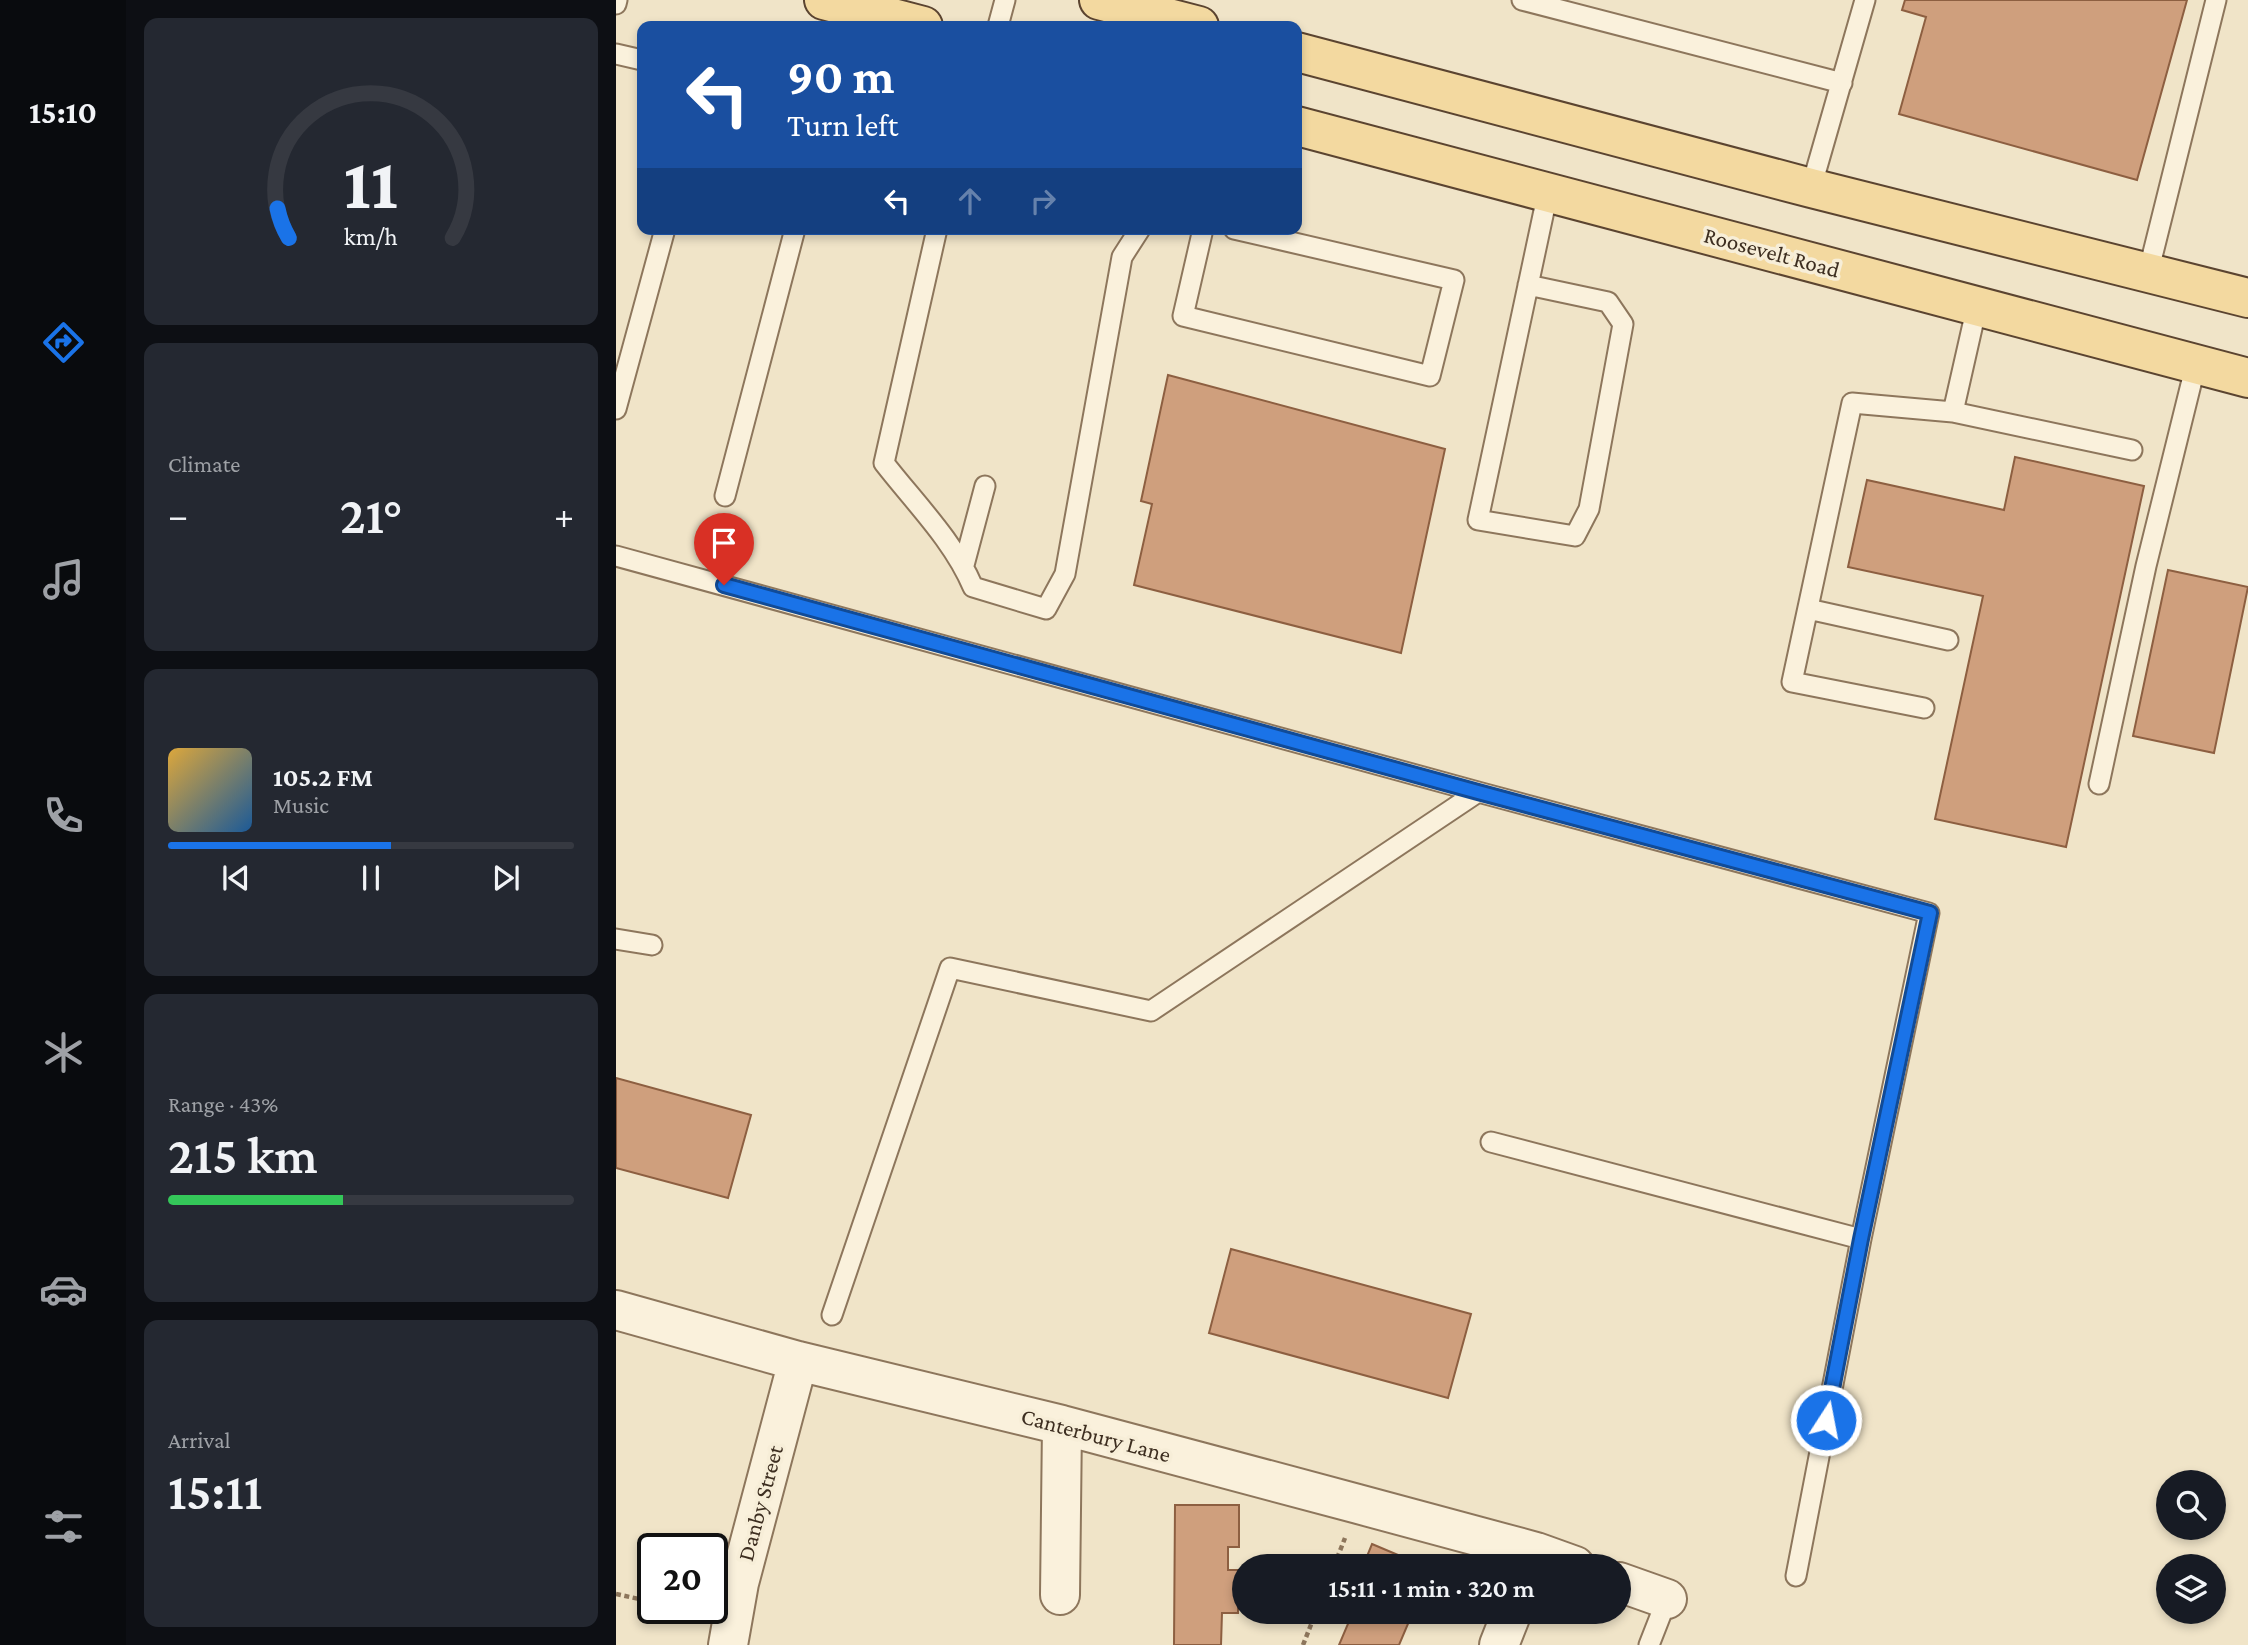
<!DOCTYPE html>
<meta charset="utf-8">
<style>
:root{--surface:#171b24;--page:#242831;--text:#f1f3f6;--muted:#9ea1a6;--line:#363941;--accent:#1a73e8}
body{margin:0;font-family:"Crimson Pro",serif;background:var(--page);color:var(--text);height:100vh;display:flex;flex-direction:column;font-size:26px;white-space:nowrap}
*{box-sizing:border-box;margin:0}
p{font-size:23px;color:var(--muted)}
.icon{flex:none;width:38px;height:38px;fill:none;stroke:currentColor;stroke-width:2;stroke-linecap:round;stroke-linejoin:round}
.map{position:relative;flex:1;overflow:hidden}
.side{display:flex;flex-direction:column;gap:18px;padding:18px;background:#0d0f14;width:490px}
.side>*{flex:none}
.guide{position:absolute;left:21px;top:21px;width:665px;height:214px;border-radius:14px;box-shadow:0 4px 10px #0003;background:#1a4fa0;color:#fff;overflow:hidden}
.controls{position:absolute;left:1540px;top:1470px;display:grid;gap:14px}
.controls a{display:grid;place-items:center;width:70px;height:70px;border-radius:50%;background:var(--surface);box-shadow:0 4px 10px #0003;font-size:35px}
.speed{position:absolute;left:21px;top:1533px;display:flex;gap:14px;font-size:35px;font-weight:700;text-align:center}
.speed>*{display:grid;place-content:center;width:91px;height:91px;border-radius:50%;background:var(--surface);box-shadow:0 4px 10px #0003;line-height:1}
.speed .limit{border:4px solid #111;border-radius:10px;background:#fff;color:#111}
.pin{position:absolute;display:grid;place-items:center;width:60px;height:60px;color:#fff;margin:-72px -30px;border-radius:50% 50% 50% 0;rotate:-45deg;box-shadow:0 0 7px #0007}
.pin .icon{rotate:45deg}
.me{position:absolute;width:77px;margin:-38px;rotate:11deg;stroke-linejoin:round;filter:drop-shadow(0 0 5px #0008)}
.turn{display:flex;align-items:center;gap:24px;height:147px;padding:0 35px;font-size:32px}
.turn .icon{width:91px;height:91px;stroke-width:2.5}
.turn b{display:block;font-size:49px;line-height:60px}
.lanes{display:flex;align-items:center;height:66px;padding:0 35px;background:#0003;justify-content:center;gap:35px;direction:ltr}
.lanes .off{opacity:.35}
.big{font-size:52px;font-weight:600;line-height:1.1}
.side .tile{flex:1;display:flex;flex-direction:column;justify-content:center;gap:10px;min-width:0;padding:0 24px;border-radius:14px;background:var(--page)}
.side .dial{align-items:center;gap:0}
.dial svg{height:182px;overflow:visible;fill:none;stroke:var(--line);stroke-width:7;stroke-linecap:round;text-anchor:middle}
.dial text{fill:var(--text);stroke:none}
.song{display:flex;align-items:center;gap:21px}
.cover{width:84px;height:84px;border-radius:10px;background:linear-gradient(135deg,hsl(40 70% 55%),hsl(210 70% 35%))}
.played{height:7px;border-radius:4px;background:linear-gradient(90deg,var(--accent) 55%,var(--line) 55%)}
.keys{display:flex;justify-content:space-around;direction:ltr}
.heat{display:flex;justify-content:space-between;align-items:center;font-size:38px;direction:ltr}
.charge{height:10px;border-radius:5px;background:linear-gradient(90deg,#34c759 43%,var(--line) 0)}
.trip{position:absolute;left:616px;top:1554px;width:399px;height:70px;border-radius:35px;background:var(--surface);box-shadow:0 4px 10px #0003;font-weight:600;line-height:70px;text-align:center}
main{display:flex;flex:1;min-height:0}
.menu{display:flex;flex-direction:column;width:126px;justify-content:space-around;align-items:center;background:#090b0e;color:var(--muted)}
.menu .icon{width:49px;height:49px}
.menu .selected{color:var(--accent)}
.menu b{font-size:32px;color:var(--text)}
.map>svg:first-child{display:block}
.building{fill:#cf9f7d;stroke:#8d5f41;stroke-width:2}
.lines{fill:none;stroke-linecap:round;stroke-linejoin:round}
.service-casing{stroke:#8d765c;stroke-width:23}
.minor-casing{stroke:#8d765c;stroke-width:42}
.primary-casing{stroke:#5b4430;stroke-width:42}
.path{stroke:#8d765c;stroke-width:4.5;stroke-dasharray:5 3.5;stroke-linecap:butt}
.service{stroke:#faf1dc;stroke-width:19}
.minor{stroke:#faf1dc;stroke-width:38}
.primary{stroke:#f3d9a0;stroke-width:38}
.route-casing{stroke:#114b97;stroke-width:18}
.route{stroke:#1a73e8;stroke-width:12}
.labels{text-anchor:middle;stroke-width:7;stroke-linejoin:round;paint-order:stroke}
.street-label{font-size:23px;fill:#3d2e20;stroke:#f7eed8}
</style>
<main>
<nav class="menu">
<b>15:10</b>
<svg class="icon selected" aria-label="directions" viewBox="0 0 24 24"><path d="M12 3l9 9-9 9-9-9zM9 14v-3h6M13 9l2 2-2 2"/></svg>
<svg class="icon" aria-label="music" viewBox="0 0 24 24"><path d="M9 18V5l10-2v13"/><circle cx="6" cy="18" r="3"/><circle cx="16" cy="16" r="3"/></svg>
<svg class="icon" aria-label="phone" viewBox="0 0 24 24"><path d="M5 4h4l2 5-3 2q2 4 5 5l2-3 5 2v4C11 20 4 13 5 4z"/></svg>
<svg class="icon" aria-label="climate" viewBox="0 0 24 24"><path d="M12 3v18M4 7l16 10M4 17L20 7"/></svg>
<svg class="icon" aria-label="car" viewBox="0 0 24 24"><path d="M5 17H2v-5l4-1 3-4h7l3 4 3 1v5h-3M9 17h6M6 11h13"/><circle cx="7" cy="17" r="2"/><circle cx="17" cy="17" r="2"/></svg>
<svg class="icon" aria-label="filters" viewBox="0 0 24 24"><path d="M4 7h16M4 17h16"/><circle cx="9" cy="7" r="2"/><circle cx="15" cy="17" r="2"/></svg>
</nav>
<section class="side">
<div class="tile dial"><svg viewBox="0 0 100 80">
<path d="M14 69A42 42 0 1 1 86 69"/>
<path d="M14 69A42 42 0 0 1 9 56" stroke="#1a73e8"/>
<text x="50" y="56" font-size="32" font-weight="700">11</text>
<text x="50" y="72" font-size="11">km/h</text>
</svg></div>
<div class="tile"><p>Climate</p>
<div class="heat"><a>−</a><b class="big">21°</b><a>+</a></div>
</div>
<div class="tile">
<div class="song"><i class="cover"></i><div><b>105.2 FM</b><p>Music</p></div></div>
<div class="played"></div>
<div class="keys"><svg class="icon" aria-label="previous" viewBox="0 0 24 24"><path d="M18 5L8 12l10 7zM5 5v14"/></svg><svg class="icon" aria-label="pause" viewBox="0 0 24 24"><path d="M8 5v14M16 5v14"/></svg><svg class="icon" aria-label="next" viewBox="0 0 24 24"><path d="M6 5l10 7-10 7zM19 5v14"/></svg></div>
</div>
<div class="tile"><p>Range · 43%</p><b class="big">215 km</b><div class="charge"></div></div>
<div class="tile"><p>Arrival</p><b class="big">15:11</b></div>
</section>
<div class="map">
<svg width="1632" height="1645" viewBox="0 0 1632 1645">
<rect width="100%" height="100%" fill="#f0e4c8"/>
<path class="building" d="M1289,0h282l-50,180 -238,-66 27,-97 -24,-7z
M552,375l277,74 -44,204 -267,-68 18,-81 -11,-3z
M1399,457l129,29 -78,361 -131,-28 48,-223 -135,-29 19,-87 137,30z
M1552,570l80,17 -34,166 -81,-17z
M0,1078l135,37 -23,83 -112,-30z
M615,1249l240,65 -23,84 -239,-65z
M559,1505h64v42h-11v23h10v43h-16l-1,32h-47z
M756,1544l52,22h-61z
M737,1612h60l-14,33h-60z"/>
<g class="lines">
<g class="service-casing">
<path id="service" d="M906,0l320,83
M0,4l1,-4
M382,26l7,-26
M0,54l26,6
M1195,188l54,-188
M321,229l-53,234c31,40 69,77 89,124l73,22 19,-35 57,-317 18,-28
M587,229l-20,87 247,60 24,-96 -220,-51
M1532,273l68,-273
M912,285l80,17 15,22 -34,185 -14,27 -97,-16 70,-328
M1361,306l-24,106 179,38
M0,409l49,-180
M109,496l70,-267
M0,556l862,236
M348,565l21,-79
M1192,609l140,31
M1308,708l-132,-26 60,-279 101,9
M1483,784l47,-218 50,-202
M0,939l36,6
M875,1142l370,97
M216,1315l118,-347 201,43 327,-219 451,121 -68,326 -65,337
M1033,1645l18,-46"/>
</g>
<g class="minor-casing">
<path id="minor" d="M0,1310l182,51 264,64 296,79 178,48 39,14
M1003,1582l48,17
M444,1595l2,-170
M112,1645l11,-62 59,-222
M883,1645l13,-33"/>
</g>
<g class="primary-casing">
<path id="primary" d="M208,0l99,26
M483,0l100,26
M681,52l514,136 437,110
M681,126l951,252"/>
</g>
<path class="path" d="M718,1566l11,-28
M0,1594l37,8
M64,1608l5,1
M687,1645l13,-33"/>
<use href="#service" class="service"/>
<use href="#minor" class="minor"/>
<use href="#primary" class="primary"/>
</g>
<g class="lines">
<g class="route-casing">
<path id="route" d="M108,585l754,207 452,121 -69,326 -35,181"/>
</g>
<use href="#route" class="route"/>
</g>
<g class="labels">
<g class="street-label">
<text transform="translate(1156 252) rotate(15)" y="8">Roosevelt Road</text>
<text transform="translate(480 1435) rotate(15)" y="8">Canterbury Lane</text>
<text transform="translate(144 1503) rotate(-75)" y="8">Danby Street</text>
</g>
</g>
</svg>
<div class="controls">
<a><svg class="icon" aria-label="search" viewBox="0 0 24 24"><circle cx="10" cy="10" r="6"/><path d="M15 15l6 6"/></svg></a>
<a><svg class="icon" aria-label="layers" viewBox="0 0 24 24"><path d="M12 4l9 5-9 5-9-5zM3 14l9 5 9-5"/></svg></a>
</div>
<div class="speed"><div class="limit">20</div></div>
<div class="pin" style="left:108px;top:585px;background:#d93025"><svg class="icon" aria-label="arrive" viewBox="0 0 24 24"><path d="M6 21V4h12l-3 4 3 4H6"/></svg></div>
<svg class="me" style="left:1210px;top:1420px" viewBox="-20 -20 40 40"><circle r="17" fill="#1a73e8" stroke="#fff" stroke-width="3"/><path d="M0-11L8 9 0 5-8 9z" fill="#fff"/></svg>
<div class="trip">15:11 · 1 min · 320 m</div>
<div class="guide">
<div class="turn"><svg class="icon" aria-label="left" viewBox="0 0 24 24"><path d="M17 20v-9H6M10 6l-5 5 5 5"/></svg><div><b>90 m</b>Turn left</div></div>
<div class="lanes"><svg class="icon" aria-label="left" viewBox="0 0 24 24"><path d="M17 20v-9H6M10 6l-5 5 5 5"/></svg><svg class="icon off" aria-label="ahead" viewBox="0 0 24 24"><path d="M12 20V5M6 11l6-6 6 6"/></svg><svg class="icon off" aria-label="right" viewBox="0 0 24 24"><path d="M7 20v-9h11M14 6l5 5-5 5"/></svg></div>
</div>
</div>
</main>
